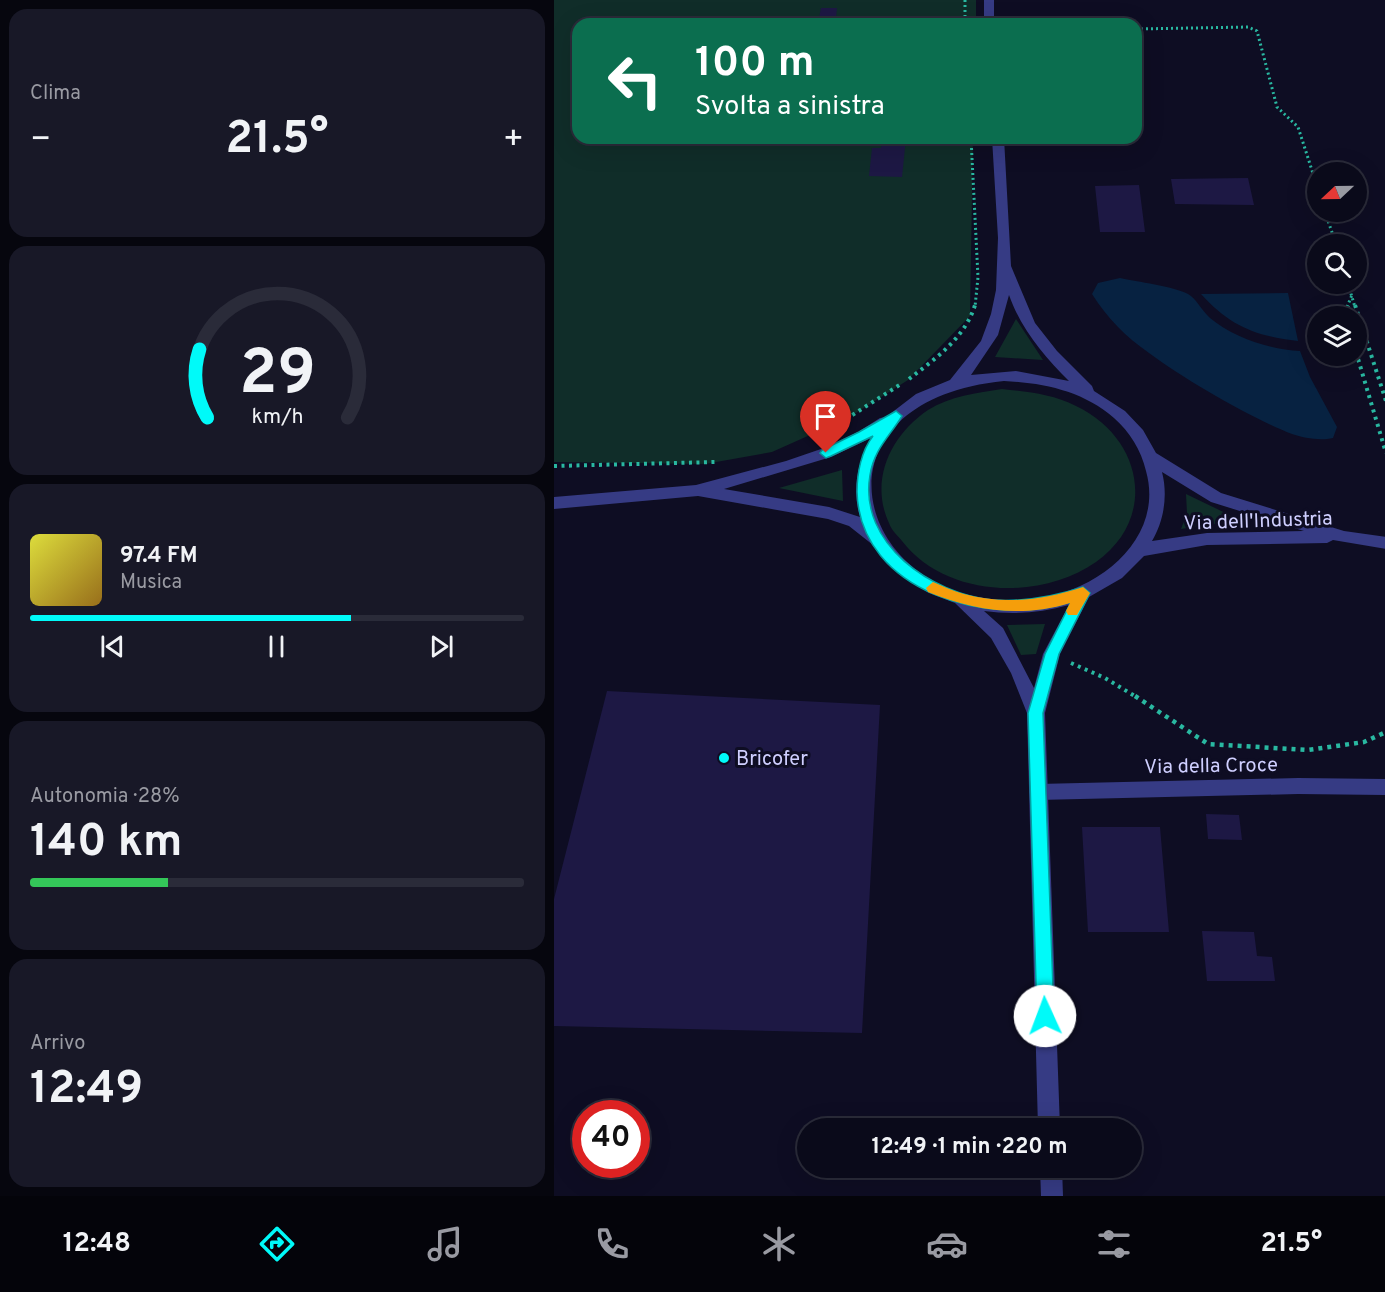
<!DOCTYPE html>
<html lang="it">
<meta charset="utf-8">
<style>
:root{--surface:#0a0a1a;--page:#181827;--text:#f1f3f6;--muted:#999aa2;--line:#2a2b39;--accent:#00faf9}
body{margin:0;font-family:Overpass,sans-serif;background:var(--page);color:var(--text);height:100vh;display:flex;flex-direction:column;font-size:22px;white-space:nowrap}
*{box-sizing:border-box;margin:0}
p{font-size:20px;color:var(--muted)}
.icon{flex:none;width:33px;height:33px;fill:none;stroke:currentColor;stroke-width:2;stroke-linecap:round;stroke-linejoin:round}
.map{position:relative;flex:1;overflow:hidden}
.panel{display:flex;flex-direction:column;gap:9px;padding:9px;background:#06060e;width:554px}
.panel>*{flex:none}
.guide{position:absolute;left:18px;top:18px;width:570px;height:126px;border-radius:18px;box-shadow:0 6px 24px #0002,0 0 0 2px var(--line);background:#0b6e4f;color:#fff;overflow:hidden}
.needle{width:39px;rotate:248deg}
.tools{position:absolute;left:753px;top:162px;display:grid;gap:12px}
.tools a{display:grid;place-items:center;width:60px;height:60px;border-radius:50%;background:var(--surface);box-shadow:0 6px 24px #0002,0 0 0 2px var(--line);font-size:30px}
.speed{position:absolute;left:18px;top:1100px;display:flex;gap:12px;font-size:30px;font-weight:700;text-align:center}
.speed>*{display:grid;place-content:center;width:78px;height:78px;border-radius:50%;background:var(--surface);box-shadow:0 6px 24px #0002,0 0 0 2px var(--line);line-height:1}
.speed .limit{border:9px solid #d22;background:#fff;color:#111}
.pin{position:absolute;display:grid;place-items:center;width:51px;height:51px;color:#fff;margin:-62px -26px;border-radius:50% 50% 50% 0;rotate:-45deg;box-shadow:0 0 6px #0007}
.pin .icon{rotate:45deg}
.me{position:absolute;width:66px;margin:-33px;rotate:358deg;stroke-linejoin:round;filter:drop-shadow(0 0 4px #0008)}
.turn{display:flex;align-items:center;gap:21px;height:126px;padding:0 24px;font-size:27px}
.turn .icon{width:78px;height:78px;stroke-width:2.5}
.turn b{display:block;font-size:42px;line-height:51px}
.big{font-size:45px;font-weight:700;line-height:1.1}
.panel .tile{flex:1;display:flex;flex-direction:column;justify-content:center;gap:9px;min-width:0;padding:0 21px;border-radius:18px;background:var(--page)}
.panel .dial{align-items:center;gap:0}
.dial svg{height:156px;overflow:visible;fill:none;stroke:var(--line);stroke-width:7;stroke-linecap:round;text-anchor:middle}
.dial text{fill:var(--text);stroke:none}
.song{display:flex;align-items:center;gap:18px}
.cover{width:72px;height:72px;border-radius:9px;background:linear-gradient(135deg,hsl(60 70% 55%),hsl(40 70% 35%))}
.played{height:6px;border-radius:3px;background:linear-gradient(90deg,var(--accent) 65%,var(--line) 65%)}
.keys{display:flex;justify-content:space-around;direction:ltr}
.heat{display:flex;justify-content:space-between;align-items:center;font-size:33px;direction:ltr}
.charge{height:9px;border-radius:4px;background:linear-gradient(90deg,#34c759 28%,var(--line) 0)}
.trip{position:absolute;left:243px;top:1118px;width:345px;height:60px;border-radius:30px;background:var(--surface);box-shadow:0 6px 24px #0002,0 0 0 2px var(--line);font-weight:700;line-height:60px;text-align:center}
.dock{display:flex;height:96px;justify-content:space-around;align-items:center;background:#04040a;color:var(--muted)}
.dock .icon{width:42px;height:42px}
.dock .active{color:var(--accent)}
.dock b{font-size:27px;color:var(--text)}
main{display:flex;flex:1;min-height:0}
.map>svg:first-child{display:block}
.green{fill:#102d29}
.water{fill:#072241}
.building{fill:#1d1844}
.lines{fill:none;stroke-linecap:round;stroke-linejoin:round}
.path-far2{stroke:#29b8a1;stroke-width:3;stroke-dasharray:2 3;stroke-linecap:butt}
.path-far1{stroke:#29b8a1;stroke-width:4;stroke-dasharray:3 4.5;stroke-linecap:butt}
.path{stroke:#29b8a1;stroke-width:4.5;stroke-dasharray:4 5;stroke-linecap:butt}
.minor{fill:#363b84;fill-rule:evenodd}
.tertiary{fill:#363b84;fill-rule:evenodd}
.route{fill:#00faf9;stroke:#00a2a2;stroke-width:1.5}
.slow{fill:#f59e0b}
.poi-dot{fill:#00faf9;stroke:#0e0d23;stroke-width:2}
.labels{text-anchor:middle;stroke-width:6;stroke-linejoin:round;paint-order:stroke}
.street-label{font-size:20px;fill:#cfcfff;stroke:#0e0d23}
.poi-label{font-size:20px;fill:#cfcfff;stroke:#0e0d23;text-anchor:start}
</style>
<main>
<section class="panel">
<div class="tile"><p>Clima</p>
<div class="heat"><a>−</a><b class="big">21.5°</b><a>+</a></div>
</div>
<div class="tile dial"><svg viewBox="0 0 100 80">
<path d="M14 69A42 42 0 1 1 86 69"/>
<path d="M14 69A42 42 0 0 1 10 34" stroke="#00faf9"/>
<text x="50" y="56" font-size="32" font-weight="700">29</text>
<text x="50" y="72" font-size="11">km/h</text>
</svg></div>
<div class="tile">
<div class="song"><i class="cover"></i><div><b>97.4 FM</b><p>Musica</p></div></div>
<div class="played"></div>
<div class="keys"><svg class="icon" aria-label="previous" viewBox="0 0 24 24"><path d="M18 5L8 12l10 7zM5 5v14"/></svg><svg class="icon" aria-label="pause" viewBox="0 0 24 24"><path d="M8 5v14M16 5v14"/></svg><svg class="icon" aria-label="next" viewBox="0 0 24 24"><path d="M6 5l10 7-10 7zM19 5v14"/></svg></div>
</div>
<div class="tile"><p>Autonomia · 28%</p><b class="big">140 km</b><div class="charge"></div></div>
<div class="tile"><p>Arrivo</p><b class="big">12:49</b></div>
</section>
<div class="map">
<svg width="832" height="1196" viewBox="0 0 832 1196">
<rect width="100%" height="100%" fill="#0e0d23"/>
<path class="green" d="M0,0h422v24h-398v114h395l-3,178 -62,64 -60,38 -76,34 -67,12 -151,-2z
M462,319l27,41 -48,-3z
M448,389c26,3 50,5 74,17 67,32 82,112 20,156 -56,39 -150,36 -194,-21 -4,-5 -11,-11 -13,-18 -20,-43 2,-88 39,-113 22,-14 49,-17 74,-21z
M288,470l1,31 -64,-13z
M632,494l54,26 -59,9 6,-16z
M491,624l-9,30 -15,1 -14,-30z"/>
<path class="water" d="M566,278c17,4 53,8 68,16 8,4 14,17 22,24 24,20 59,31 90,33l10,26 27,50 -4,11c-13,3 -29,0 -41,-4 -43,-17 -105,-53 -143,-81 -23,-16 -42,-35 -57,-59l6,-11z
M734,293l10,48c-43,-5 -68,-15 -97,-47z"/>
<path class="building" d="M267,8h16l-1,10h-17z
M328,138h24l-4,39 -33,-1 3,-28h9z
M694,178l6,27 -79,-1 -4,-25z
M585,185l6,47h-45l-5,-46z
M53,691l273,14 -18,328 -308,-7v-127z
M652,814l33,1 3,25 -34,-1z
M528,827h78l9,105h-81z
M648,931l52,1 3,24 15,1 3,24h-68z"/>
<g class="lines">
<path class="path-far2" d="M411,0v24
M582,29l112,-2 9,4 20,76 21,20 20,62
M417,138l7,139 -3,30
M771,212l11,32
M794,284l7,23
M793,307l5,-12"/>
<path class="path-far1" d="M801,305l31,96
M792,316l2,-11
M802,352l30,101
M355,379c26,-20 56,-41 66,-74
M292,419l55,-35
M0,466l161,-4
M517,663l34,15 33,20"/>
<path class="path" d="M581,696l73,48 100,6 56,-8 22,-10"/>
<path class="minor" d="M744,778l88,1v16l-88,-1 -260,6 -6,-2 -3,-6 3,-6 6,-2z"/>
<path class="tertiary" d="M430,0h10v24h-10z
M438,138h12l7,128 24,57 22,28 35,35 2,5 31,20 18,19 13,23 65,40 123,38 42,6v12l-53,-9 -6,3 -120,2 -63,11 -22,22 -33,19 -29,57 -15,59 15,415h-22l-11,-415 -16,-40 -20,-35 -36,-35 -26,-10 -26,-16 -16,-13 -14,-19 -24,-19 -21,-7 -130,-23 -144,13v-12l142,-12 90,-24 35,-12 37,-17 22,-14 6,-1 30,-23 34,-14 31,-39 10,-27 5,-24 2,-52zM455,295c12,34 35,61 60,86l-53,-10 -45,4 27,-40zM450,381c40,2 79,10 110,37 16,14 27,32 32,53 18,64 -41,115 -100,126 -184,32 -259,-194 -42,-216zM317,438c-14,25 -19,52 -11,79l-31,-10 -105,-18 107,-32zM608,472l49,30 93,29 -97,2 -55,8c12,-20 16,-46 10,-69zM515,605l-26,49 -9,34 -31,-60 -19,-17c29,4 57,2 85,-6z
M486,1167h22l1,29h-22z"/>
</g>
<path class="route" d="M342,411l6,5c-12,20 -28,33 -32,59 -12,69 62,119 123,125 32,2 60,-3 90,-13l7,6 -31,61 -16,59 11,303 -3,6 -6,2 -6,-2 -2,-6 -9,-303 17,-59 26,-52c-80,26 -211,-9 -214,-110 0,-18 4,-41 16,-56l-42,20 -5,2 -6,-5 2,-3 37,-18z"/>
<path class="slow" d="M379,582c10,4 20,9 31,12 41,11 79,6 119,-7l7,6 -13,22h-9l-2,-4 4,-8c-49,15 -95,8 -142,-11l-2,-4z"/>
<circle class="poi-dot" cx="170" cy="758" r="6"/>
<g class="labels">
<g class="street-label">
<text transform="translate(704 520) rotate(-2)" y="7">Via dell'Industria</text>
<text transform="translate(657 765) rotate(-1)" y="7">Via della Croce</text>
</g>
<g class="poi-label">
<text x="182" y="765">Bricofer</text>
</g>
</g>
</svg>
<div class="tools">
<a><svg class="needle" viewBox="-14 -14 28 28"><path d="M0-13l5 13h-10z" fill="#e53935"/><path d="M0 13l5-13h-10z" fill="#999aa2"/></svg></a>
<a><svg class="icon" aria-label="search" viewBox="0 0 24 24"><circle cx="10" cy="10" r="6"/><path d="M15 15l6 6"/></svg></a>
<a><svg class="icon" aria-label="layers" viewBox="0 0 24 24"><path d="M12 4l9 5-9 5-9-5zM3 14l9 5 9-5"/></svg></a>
</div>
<div class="speed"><div class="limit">40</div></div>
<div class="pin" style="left:272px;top:453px;background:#d93025"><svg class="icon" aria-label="arrive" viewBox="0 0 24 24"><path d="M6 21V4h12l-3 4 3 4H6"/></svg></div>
<svg class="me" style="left:491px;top:1016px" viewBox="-20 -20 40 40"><circle r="19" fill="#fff"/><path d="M0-13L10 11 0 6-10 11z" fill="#00faf9"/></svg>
<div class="trip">12:49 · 1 min · 220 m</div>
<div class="guide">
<div class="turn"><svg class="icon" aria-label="left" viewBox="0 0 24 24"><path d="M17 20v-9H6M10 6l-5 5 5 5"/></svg><div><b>100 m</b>Svolta a sinistra</div></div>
</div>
</div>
</main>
<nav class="dock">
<b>12:48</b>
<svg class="icon active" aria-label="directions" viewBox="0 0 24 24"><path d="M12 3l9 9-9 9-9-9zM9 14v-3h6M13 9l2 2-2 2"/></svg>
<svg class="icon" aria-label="music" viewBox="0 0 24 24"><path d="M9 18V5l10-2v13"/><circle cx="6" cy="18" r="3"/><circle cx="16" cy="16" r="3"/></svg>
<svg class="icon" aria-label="phone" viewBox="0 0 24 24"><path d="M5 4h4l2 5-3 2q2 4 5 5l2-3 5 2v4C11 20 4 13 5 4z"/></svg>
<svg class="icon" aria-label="climate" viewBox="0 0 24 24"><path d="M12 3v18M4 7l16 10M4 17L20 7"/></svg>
<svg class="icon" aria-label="car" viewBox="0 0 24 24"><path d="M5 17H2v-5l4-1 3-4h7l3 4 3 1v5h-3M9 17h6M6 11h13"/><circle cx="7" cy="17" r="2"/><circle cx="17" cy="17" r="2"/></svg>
<svg class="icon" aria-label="filters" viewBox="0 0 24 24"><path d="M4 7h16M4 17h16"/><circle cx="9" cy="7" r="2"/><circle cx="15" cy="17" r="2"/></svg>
<b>21.5°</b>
</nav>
